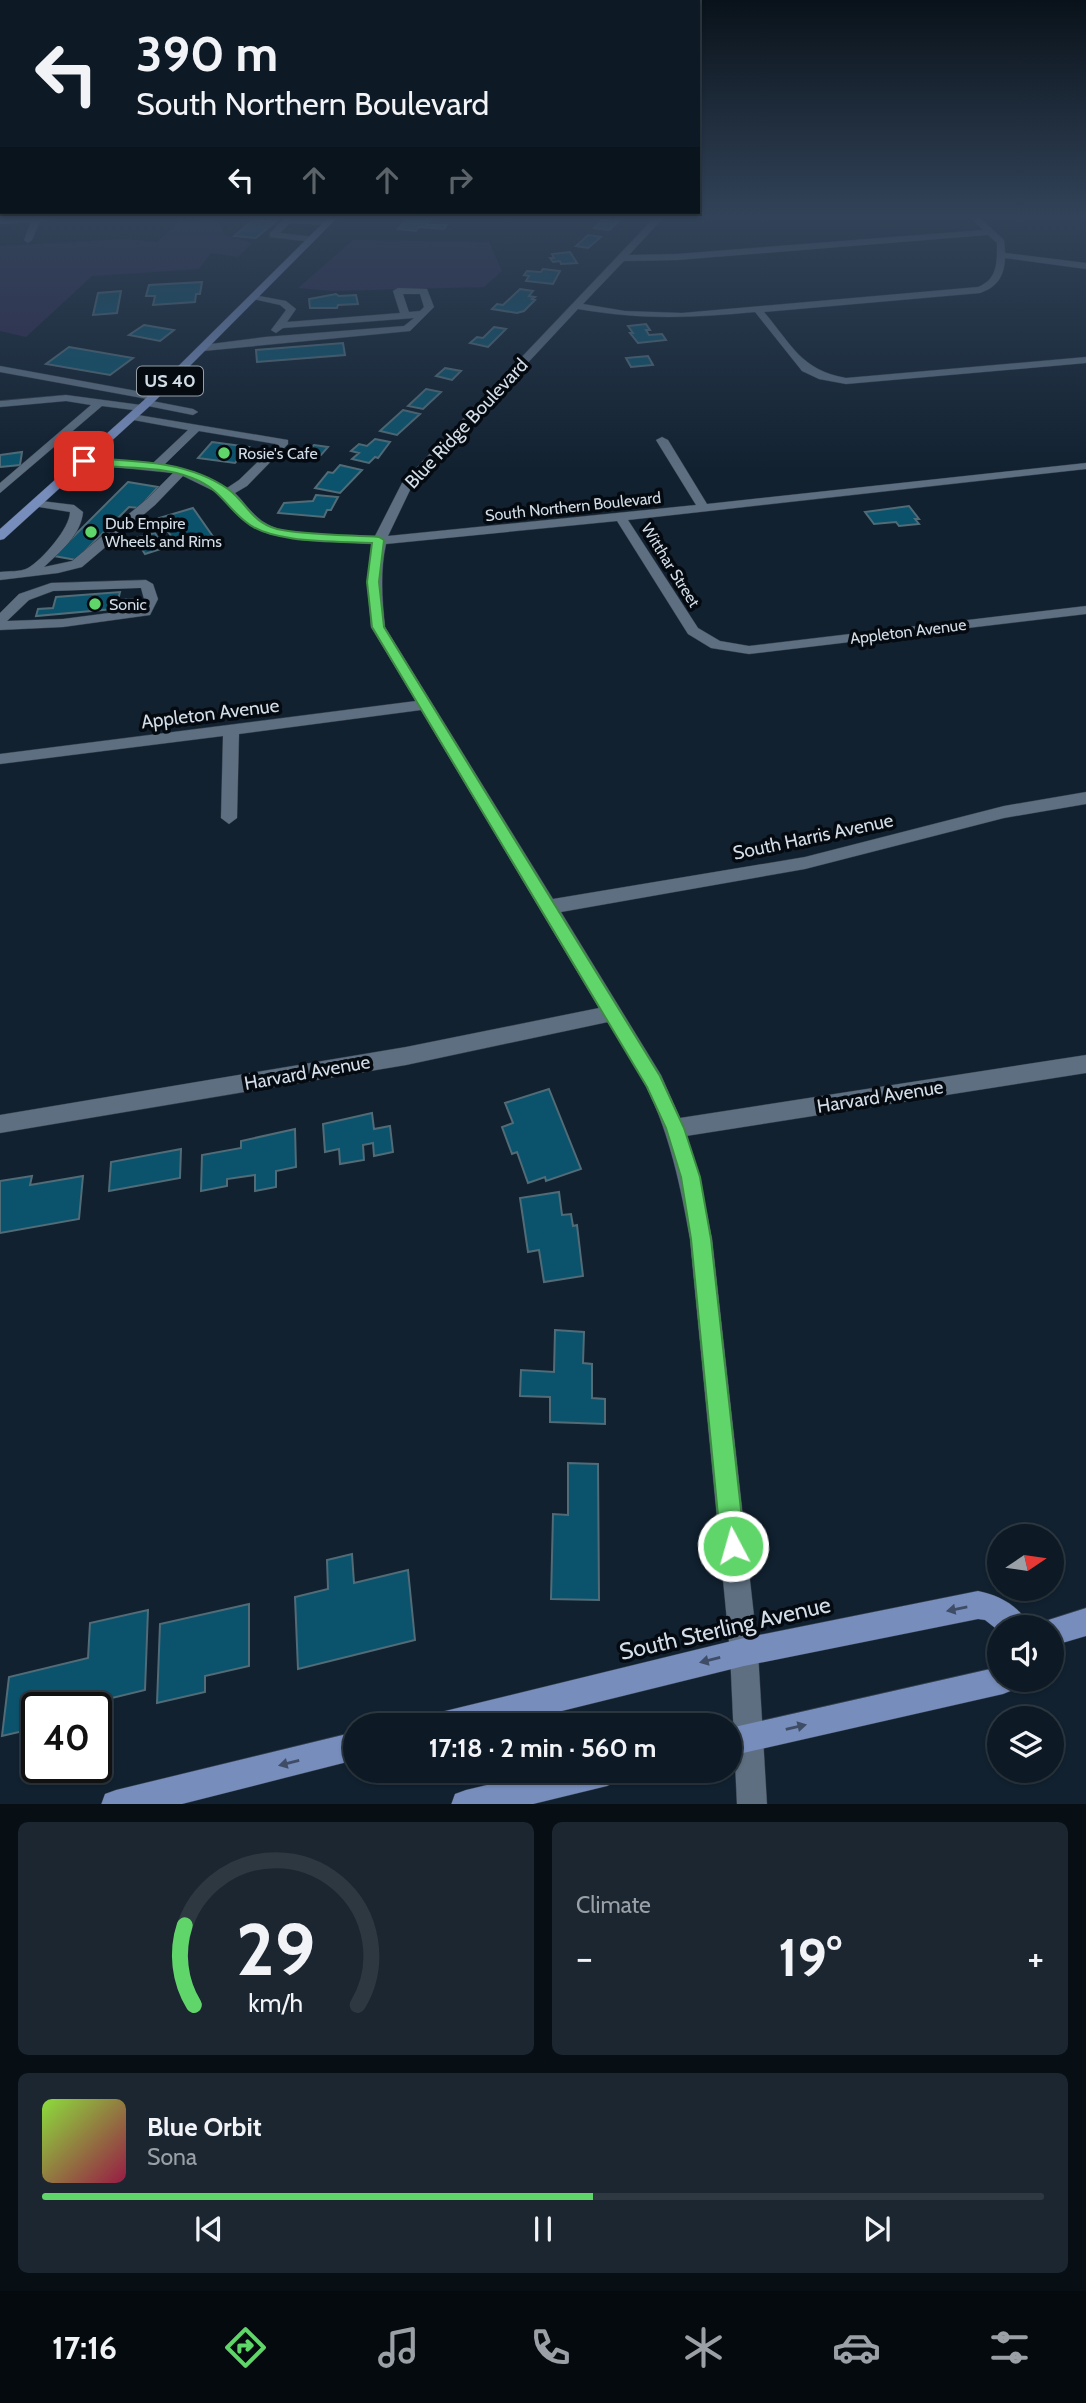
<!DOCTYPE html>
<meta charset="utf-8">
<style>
:root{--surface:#0d1924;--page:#1b2631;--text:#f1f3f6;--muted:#9aa0a6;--line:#2d3841;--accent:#60d56a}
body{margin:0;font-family:Cabin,sans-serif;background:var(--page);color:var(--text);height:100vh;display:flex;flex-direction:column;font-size:26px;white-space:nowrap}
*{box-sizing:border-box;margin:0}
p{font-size:23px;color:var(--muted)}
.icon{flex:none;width:38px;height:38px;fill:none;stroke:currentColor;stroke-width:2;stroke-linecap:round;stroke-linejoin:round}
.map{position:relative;height:1804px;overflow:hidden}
.panel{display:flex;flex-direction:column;gap:18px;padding:18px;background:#070e14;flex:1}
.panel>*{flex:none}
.hud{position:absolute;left:0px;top:0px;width:700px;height:214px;box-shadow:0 2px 5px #0004,0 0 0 2px var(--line);background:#0d1924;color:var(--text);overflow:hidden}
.needle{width:46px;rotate:77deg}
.buttons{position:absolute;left:987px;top:1524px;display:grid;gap:14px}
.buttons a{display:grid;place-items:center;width:77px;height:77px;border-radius:50%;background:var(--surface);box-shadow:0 2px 5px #0004,0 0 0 2px var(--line);font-size:35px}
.speed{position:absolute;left:21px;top:1692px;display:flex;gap:14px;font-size:35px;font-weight:700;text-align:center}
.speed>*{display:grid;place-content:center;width:91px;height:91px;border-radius:50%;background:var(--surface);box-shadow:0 2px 5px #0004,0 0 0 2px var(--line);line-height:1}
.speed .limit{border:4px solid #111;border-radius:10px;background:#fff;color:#111}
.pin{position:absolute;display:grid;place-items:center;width:60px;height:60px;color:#fff;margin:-30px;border-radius:14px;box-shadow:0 4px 10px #0006}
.me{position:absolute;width:77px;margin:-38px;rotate:354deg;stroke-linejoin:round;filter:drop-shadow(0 0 5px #0008)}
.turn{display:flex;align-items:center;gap:24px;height:147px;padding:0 21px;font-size:32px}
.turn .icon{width:91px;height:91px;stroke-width:2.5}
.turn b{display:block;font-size:49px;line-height:60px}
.lanes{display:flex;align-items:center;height:66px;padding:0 21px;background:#0003;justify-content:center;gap:35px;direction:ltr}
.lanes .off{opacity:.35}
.big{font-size:52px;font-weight:700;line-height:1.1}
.panel .widget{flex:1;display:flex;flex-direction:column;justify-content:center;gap:10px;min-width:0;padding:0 24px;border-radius:10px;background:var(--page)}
.panel .dial{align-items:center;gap:0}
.dial svg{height:182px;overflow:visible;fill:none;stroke:var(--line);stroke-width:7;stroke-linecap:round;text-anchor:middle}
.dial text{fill:var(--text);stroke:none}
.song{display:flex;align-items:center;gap:21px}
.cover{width:84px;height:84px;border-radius:10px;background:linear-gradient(135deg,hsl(90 70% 55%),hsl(340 70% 35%))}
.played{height:7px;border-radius:4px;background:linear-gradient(90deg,var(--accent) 55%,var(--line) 55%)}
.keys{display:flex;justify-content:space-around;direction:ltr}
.heat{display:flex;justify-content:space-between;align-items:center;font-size:38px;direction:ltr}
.panel .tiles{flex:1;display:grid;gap:18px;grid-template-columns:1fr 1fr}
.widget:last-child{grid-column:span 2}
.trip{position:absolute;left:343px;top:1713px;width:399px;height:70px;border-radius:35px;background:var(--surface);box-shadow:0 2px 5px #0004,0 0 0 2px var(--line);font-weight:700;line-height:70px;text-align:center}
.tabs{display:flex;height:112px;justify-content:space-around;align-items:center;background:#050a0e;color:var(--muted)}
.tabs .icon{width:49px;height:49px}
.tabs .selected{color:var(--accent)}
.tabs b{font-size:32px;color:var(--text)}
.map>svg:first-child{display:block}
.green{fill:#2e284c}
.building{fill:#0b536c;stroke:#516b77;stroke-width:2}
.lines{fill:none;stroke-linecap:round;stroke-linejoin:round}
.minor-casing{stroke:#333d49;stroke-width:1}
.major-casing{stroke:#333d49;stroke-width:1}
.minor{fill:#5d6f81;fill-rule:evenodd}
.major{fill:#778dbc;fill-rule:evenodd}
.oneway{fill:#3e4c66}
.route{fill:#60d56a;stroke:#3e8a45;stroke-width:2}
.poi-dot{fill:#60d56a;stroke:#050a11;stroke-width:2.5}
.labels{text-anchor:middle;stroke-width:7;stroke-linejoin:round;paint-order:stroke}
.far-poi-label{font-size:16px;fill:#d3dde7;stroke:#050a11;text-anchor:start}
.far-street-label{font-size:16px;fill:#d3dde7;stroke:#050a11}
.shield{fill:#050a11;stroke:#959ea7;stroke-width:2}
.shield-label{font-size:18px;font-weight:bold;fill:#d3dde7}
.street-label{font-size:19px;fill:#d3dde7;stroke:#050a11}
.near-street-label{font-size:23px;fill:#d3dde7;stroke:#050a11}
</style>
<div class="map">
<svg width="1086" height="1805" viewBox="0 0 1086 1805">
<rect width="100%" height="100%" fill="#112130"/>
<path class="green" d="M218,220l7,15 27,8 -14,14 -27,-4 -12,16 -107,7 -66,61 -26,-6v-85l125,-7 32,3 23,-21z
M353,240l136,2 13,29 -18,16 -152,4 -34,-3z"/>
<path class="building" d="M407,218h25l-6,7h21l-3,4 -25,-2 -3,4 -18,-2z
M253,220l22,2 -19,16 -22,-2z
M602,220h7l10,1 -10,9 -15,-2z
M588,235l13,2 -13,11 -12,-2z
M570,252l7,11 -16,1 -1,-3 -7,1 -3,-4h4l-2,-4z
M543,269l17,2 -7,13 -27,-3 3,-5 -5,-1 3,-4 14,1z
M202,282l-2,12h-4l-1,8 -42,3 2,-9h-9l3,-11z
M520,289l13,2 -4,5 6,1 -3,2 3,1 -11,11 -7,2 -25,-4 5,-5 6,1z
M121,291l-4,22 -24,2 5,-22z
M336,294l3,2 17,-1 2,9 -20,1 -1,3h-27l-1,-9z
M646,324l4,6h-4l3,5 13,-1 4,6 -28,3 -8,-10h3l-5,-7z
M144,325l30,5 -14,11 -31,-6z
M494,327l12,2 -18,18 -18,-4 7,-6 6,1z
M343,343l2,12 -88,7 -1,-12z
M69,347l64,11 -23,17 -64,-11z
M648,356l5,9 -22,2 -5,-9z
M445,368l16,3 -9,9 -16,-4z
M426,389l15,3 -18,17 -15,-3z
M403,410l17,4 -23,21 -17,-4z
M375,439l15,3 -12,16 -3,-1 -6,6 -17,-4 7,-6 -8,-2 8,-7 8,2z
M212,442l37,5 -14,16 -37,-5z
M314,445l14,2 -7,8 -14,-3z
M22,452l-2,13 -20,2v-12z
M340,465l22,5 -22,23 -25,-5 13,-16 5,1z
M128,482l30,5 -19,21 -10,-1 -53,53 -22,-4z
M316,495l22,2 -7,13h-4l-3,7 -46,-4 6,-10 29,-2z
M909,506l10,13h-4l4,5 -20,2 -3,-4 -22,2 -9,-12z
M193,508l21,30 -35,10 -20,-30z
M155,533l9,15 -19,6 -10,-16z
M120,592l-2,8 18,-1 -1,8 -99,9 2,-7 15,-1 3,-11z
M549,1089l32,80 -35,12 -1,-4 -17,6 -11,-31 -5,2 -10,-27 11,-4 -8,-20z
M372,1113l2,16 16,-3 3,26 -19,4 -1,-13 -10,2 1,15 -24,4 -1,-15 -14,3 -2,-28z
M295,1129l1,38 -20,4v16l-21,4v-16l-28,4v7l-26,5 1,-36 39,-7v-7z
M181,1149l-1,29 -71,13 2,-29z
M32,1176l-2,9 53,-9 -4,43 -79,14v-52z
M559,1192l3,23 9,-1 2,12 4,-1 6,51 -39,6 -5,-32 -11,2 -8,-54z
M555,1330l29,2 -1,31 9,1v34l13,1v25l-55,-2v-25l-30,-1 1,-26 33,2z
M568,1463l30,1 1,136 -48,-1 2,-85 15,1z
M352,1554l2,29 54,-13 7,70 -117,29 -3,-72 33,-8 -1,-29z
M249,1604v62l-44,10v16l-48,11 3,-79z
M148,1610l-3,80 -58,14 -1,4h-49v37l-3,1 2,-18 -34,8 7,-59 79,-19 2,-35z"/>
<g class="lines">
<g class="minor-casing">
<path id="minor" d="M56,218l-16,3 -8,19 -4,3 -4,-3 7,-18 -31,2v-4z
M285,218l43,3 4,2 -4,2 -38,-2 -10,10 35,4 -3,5 -42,-5v-4z
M654,218h9l-34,37 48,-1 306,-24 -12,-12h9l24,22 1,13 81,10v6l-81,-11c-1,19 -8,29 -25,35l-216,19c28,33 37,58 82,66l240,-21v6l-240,21 -27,-5 -17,-8 -47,-59c-64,6 -113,8 -177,-3l-167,179 -23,48 308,-31 -40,-65 6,-3 6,3 39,64 379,-41v6l-458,51 70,108 22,13 29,5 337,-40v8l-337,40 -38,-6 -23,-14 -71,-113 -231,23c-6,27 -4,55 -1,83l168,272 252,-42 199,-51 82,-14v12l-82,14 -199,51 -244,43 100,163 19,43 406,-63v18l-400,63 13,42 13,61 46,413 9,153h-30l-7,-153 -40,-413c-9,-51 -20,-104 -43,-151 -11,-23 -26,-44 -39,-66l-202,43 -406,68v-18l406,-68 193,-39 -178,-298 -182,24 -2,84 -8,6 -8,-6 2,-82 -223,28v-10l416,-53 -45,-74 -3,-40 5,-43 -71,-4 -33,-6 -18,-9 -31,-31 -37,-18 -28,29 -73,62 -24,6 -58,7v-8c8,-1 21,0 28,-4 14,-8 42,-40 42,-56l-37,-6v-6l41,5 9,7c-2,23 -23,40 -39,55l28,-6 75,-62 26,-26 -89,-9 -6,-3 6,-3 69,5 35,-33 -60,-11v-4l4,-1 156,26v4l-41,42 -12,7c9,9 16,20 27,28 30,20 79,15 113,15l27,-53zM988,235l9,8c0,19 1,36 -19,44l-296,26 -57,-2 -42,-7 41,-43 53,-1zM199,431l77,13 -37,36 -12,8 -32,-16 -31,-7z
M398,288l29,1 7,18 -24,24 -207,20 -5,-3 5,-3 62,-8 139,-11 10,-8 -131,10 -7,5 -5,-3 15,-20 -6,-5 -31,-7 5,-3 32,6 10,8 -9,13 113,-9 -7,-22zM403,294h17l4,13 -4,4 -11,1z
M0,366l153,28 5,3 -5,3 -153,-28z
M66,395l75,10 5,3 -5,3 -39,-5 -102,87v-10l91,-78 -25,-4 -66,6v-6z
M147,400l46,9 5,3 -5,3 -50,-10 -1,-2z
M146,580l7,4 5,15 -8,16 -87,12 -63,3v-17l19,-19 32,-11zM141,588l3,11 -4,10 -77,10 -56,2 22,-21 24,-9z"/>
</g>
<g class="major-casing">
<path id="major" d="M328,218h9l-186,187 -147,134 -4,1v-11l143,-128z
M978,1591c21,4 44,16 52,37h-31v3l-14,-11 -7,-1 -234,47 -243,60h-74l4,-10 10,-4 303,-74z
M1086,1608v28l-34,10v-18h-12l2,-6z
M999,1667v13h18l-4,10 -10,4 -273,62v-28z
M355,1732v28l-177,45h-77l4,-11 11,-4z
M546,1771h76l-5,10 -10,5 -78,19h-78l4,-11 11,-4z"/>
</g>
<use href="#minor" class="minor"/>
<use href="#major" class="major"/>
</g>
<defs><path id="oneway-solid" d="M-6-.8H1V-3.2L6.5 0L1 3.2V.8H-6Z" transform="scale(1.75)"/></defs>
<g class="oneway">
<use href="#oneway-solid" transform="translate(957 1609) rotate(169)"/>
<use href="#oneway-solid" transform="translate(710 1660) rotate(166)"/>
<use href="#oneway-solid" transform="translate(796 1727) rotate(-13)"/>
<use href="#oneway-solid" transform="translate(289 1763) rotate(166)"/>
</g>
<linearGradient id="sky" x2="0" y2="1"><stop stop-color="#09121a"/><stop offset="0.46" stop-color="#324359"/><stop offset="1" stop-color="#324359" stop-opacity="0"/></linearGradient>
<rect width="1086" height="471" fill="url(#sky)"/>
<path class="route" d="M84,458c49,3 102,2 144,31 19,14 23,33 49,40 26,6 73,6 102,8l5,3 -5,42 5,45 276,449 24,52 16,49 11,62 34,307 -3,8 -9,4 -8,-4 -4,-8 -30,-307 -10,-62 -15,-49 -19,-41 -275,-460 -5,-45 5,-39c-33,-2 -101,1 -126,-21 -21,-16 -25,-33 -54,-44 -36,-14 -75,-8 -112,-15l-1,-2z"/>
<g class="poi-dot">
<circle cx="224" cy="453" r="7"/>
<circle cx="91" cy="532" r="7"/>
<circle cx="95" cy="604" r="7"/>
</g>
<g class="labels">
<g class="far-poi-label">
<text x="238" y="459">Rosie's Cafe</text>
<text x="105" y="529">Dub Empire<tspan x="105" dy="18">Wheels and Rims</tspan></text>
<text x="109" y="610">Sonic</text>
</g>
<g class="far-street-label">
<text transform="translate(573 506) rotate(-6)" y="6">South Northern Boulevard</text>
<text transform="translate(671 565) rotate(58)" y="6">Witthar Street</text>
<text transform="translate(908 631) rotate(-7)" y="6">Appleton Avenue</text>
</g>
<rect class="shield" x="137" y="366.5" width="66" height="29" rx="5"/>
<g class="shield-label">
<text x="170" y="387">US 40</text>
</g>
<g class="street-label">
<text transform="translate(466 423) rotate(-47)" y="7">Blue Ridge Boulevard</text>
<text transform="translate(210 713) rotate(-7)" y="7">Appleton Avenue</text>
<text transform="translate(813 836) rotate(-12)" y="7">South Harris Avenue</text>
<text transform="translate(307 1072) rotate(-10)" y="7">Harvard Avenue</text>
<text transform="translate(880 1096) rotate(-9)" y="7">Harvard Avenue</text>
</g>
<g class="near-street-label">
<text transform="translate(725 1628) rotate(-13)" y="8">South Sterling Avenue</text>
</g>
</g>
</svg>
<div class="buttons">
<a><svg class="needle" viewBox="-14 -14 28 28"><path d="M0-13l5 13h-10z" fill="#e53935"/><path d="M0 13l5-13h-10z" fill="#9aa0a6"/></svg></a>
<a><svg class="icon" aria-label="sound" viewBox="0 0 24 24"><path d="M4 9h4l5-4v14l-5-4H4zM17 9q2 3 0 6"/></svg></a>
<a><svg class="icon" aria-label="layers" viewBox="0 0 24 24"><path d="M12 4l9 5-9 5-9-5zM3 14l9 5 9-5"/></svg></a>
</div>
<div class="speed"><div class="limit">40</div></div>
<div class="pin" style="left:84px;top:461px;background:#d93025"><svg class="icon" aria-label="arrive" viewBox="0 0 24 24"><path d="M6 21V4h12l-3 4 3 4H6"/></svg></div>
<svg class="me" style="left:733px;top:1546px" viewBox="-20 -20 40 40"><circle r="17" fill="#60d56a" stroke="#fff" stroke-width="3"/><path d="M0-11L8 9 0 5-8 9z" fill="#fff"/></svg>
<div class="trip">17:18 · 2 min · 560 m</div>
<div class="hud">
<div class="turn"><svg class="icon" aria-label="left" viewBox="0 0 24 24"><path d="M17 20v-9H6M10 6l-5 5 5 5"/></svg><div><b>390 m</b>South Northern Boulevard</div></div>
<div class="lanes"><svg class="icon" aria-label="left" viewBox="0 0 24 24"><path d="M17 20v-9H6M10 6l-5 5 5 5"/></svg><svg class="icon off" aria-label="ahead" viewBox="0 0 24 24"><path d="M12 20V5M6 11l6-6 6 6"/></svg><svg class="icon off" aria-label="ahead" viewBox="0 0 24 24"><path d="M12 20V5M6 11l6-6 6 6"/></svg><svg class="icon off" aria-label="right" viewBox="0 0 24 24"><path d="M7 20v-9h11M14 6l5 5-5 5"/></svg></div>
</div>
</div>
<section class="panel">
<div class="tiles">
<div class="widget dial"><svg viewBox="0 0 100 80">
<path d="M14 69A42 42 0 1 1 86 69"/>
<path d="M14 69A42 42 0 0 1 10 34" stroke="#60d56a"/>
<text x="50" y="56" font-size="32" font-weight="700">29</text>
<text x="50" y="72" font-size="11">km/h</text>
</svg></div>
<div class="widget"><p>Climate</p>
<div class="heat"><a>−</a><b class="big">19°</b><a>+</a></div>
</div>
<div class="widget">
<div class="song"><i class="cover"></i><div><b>Blue Orbit</b><p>Sona</p></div></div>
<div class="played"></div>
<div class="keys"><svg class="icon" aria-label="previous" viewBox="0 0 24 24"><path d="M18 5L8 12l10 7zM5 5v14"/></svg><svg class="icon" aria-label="pause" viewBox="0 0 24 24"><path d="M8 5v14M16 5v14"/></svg><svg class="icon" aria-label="next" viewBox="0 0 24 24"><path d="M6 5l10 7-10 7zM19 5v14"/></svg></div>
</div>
</div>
</section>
<nav class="tabs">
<b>17:16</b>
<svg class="icon selected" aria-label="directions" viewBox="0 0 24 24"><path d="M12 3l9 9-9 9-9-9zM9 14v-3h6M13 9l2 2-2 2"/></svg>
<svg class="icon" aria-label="music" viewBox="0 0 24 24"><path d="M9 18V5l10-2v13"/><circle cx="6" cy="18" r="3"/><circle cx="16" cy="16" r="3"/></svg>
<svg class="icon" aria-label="phone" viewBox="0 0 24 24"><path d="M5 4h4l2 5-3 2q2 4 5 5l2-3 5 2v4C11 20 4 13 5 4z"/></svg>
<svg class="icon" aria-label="climate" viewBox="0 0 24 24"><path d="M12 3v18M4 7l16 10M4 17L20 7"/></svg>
<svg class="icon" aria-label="car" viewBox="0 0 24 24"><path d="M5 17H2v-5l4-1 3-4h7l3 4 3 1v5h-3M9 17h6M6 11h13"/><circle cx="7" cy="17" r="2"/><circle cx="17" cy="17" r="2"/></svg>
<svg class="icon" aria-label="filters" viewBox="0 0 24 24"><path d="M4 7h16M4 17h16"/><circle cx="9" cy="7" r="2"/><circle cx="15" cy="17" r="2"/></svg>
</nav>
